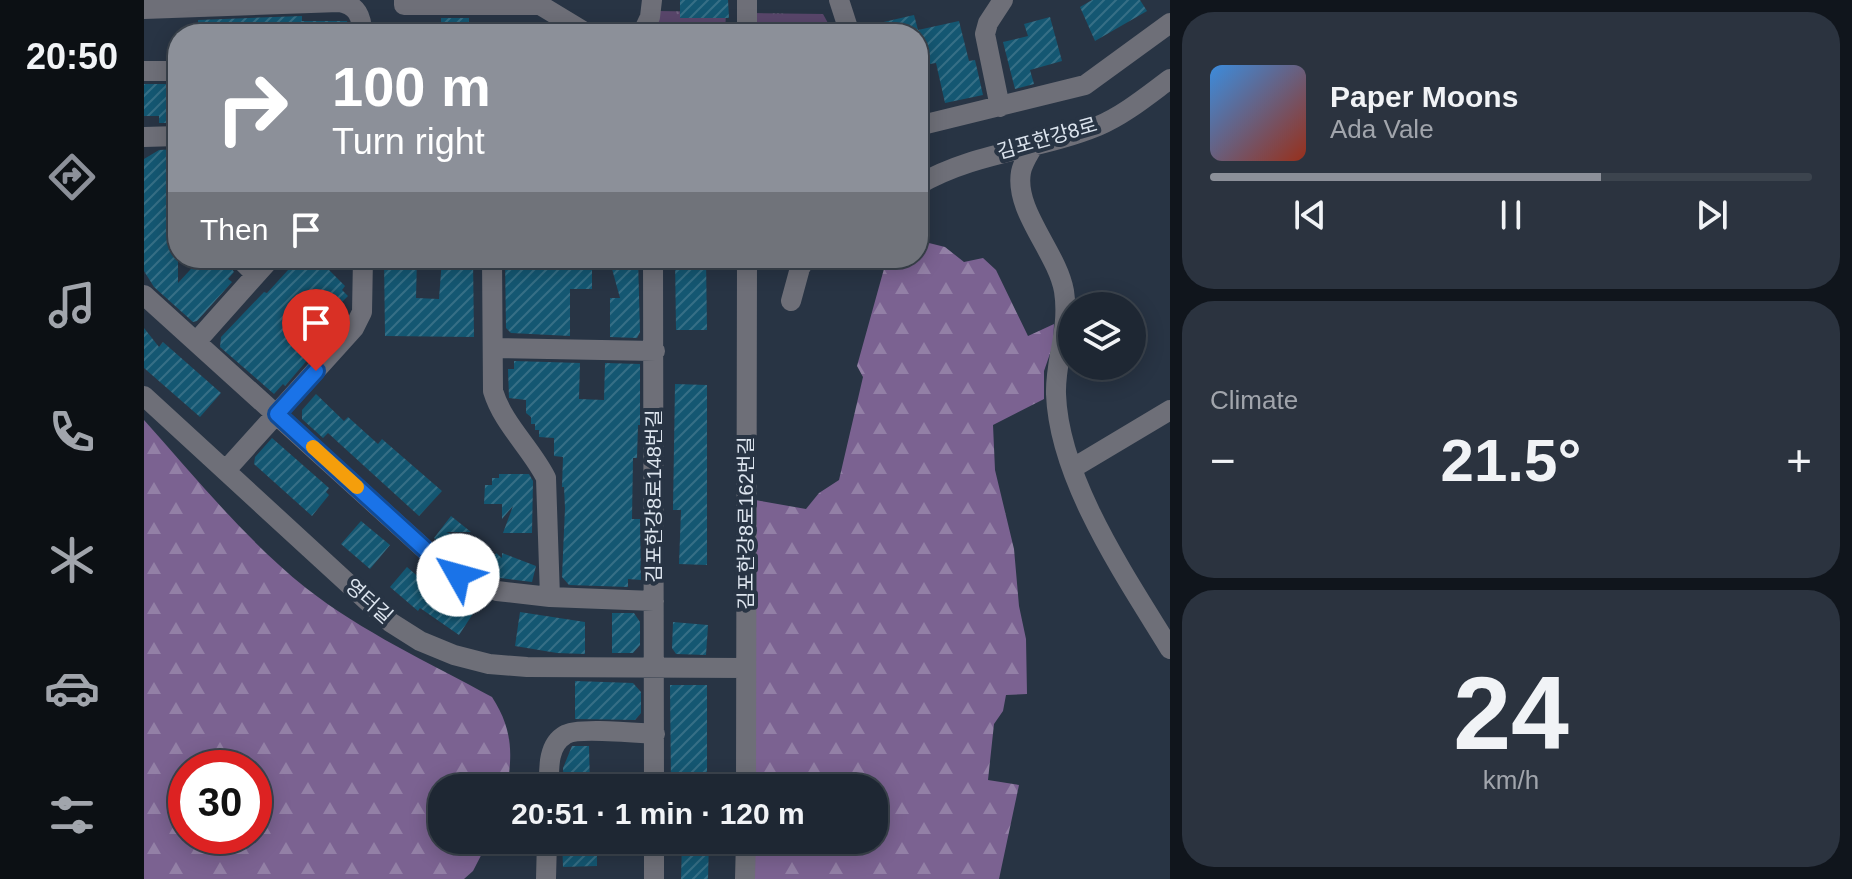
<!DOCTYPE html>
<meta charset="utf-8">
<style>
:root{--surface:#1e2733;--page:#2b333f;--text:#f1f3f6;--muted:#a1a5ac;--line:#3c444e;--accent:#8c9099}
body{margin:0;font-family:Helvetica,"Noto Sans KR",sans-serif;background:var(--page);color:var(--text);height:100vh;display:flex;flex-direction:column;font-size:30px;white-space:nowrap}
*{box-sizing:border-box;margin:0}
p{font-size:26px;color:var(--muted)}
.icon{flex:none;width:44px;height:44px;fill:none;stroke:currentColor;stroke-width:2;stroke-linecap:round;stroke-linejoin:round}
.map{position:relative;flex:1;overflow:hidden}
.drawer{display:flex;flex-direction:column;gap:12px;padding:12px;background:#10151c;width:682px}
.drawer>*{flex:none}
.banner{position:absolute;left:24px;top:24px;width:760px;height:244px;border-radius:32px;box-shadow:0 4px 20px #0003,0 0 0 2px var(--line);background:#8c9099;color:#fff;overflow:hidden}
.buttons{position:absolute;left:914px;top:292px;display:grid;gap:16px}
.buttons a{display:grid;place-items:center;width:88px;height:88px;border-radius:50%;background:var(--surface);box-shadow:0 4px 20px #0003,0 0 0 2px var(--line);font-size:40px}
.speed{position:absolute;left:24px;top:750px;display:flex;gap:16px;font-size:40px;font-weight:700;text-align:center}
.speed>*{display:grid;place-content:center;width:104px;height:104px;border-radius:50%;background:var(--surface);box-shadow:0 4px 20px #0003,0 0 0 2px var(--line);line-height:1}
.speed .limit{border:12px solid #d22;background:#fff;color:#111}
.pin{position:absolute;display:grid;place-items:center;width:68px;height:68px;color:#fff;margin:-82px -34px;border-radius:50% 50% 50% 0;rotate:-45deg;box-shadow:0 0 8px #0007}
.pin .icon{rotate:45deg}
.me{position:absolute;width:88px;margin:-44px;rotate:308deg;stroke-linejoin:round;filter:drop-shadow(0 0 6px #0008)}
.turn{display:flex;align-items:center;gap:28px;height:168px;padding:0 32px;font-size:36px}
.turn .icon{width:104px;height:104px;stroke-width:2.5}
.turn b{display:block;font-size:56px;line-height:68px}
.then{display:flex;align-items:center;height:76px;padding:0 32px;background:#0003;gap:16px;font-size:30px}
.big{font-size:60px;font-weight:700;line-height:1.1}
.drawer .tile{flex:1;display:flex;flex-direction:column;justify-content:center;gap:12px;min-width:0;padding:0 28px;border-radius:32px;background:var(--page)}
.drawer .dial{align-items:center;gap:0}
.dial b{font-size:104px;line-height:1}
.song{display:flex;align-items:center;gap:24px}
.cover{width:96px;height:96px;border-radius:12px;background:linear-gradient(135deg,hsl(210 70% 55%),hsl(10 70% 35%))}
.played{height:8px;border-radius:4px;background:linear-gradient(90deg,var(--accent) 65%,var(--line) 65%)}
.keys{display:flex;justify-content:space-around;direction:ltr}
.heat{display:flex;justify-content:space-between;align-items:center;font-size:44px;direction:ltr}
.trip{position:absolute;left:284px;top:774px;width:460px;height:80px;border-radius:32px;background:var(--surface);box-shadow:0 4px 20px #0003,0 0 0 2px var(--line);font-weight:700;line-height:80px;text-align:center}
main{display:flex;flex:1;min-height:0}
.tab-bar{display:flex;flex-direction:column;width:144px;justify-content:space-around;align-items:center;background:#0c1014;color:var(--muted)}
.tab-bar .icon{width:56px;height:56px}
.tab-bar .active{color:var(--accent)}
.tab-bar b{font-size:36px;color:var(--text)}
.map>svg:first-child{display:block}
.forest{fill:url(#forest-firs);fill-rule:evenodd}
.park{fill:url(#park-tufts)}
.building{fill:url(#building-hatch)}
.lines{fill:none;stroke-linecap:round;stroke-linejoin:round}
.minor{stroke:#6e6f78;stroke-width:20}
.route-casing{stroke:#114b97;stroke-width:20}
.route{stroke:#1a73e8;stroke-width:14}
.slow{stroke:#f59e0b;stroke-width:14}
.labels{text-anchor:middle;stroke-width:8;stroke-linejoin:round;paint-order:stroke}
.street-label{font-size:20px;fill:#dce4ee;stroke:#283444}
</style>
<main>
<nav class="tab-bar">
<b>20:50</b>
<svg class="icon active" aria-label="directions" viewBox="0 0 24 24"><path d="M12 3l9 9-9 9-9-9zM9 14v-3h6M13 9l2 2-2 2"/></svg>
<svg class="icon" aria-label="music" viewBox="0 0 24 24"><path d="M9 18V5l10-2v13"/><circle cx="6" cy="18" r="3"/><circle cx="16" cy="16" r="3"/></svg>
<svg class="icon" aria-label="phone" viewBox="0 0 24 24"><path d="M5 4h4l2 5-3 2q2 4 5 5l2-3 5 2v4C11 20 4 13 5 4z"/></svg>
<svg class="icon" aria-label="climate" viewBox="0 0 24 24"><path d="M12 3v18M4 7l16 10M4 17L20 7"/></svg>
<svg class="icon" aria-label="car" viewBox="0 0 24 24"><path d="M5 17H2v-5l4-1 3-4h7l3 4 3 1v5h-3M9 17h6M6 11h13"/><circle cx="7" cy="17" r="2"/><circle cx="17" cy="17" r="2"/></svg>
<svg class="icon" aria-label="filters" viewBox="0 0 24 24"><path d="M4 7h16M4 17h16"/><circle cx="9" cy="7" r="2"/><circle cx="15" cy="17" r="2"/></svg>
</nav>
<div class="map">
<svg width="1026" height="879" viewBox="0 0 1026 879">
<defs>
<pattern id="forest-firs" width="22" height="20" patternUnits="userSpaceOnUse" patternTransform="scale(2)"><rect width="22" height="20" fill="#7b6291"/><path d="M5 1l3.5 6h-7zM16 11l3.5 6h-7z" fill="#9380a6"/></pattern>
<pattern id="park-tufts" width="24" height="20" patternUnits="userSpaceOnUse" patternTransform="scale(2)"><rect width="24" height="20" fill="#59466b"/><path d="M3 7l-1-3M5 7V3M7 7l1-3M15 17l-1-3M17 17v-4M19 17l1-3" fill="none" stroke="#706180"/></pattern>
<pattern id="building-hatch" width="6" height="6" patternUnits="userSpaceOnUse" patternTransform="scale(2)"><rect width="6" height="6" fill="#145772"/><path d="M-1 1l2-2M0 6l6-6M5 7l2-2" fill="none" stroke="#366f86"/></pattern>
</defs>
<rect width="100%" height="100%" fill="#283444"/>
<path class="forest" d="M785,243l16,4 19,15 19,-4 13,12 32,66 26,-12 -1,21 -9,26v28l-51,26 2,45 19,79 5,57 7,33 1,55 -21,1 -3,16 -9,13 -6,56 31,5 -20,94h-245l1,-39h119v-52h-119v-288l51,9 13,-16 20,-13 24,-103 -6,-11 30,-108h31v-13z
M0,420c52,58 101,119 162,168 56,44 124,75 186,109 20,31 21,55 15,91h-65v52h47l-16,31 -9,8h-320zM42,768h68v68h-68z"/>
<path class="park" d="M513,11l69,1 -1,22h-78z
M608,13l71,1 11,20h-82z"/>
<path class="building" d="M536,0h48l1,18h-49z
M948,0h48l7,11 -52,30 -15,-34z
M770,15l4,15 41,-9 10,40 6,-1 8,35 -38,8 -9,-40 -6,1 -2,-9 -10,2v-23h-55l-1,-7z
M158,16v5h45l2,13h-151v-14z
M906,17l12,44 -32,9 4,14 -19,5 -12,-47 25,-6 -4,-12z
M297,18h28v16h-28z
M0,84h34v39h-19v-7h-15z
M34,149v134l23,-25h23l10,14 -6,7 4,3 -35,39 -4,1 -39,-35 -10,-16v-112l15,-9z
M155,258h18l28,28 -3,4 6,6 -13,13 3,3 -22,25 6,6 -37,43 -2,-2 -9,10 -54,-47 1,-10 43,-45 3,1z
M240,258h33l-1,40 23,1 3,-41h31l1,79 -89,-1z
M361,258h87v31h-22v47l-59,-3 -5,-5z
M465,258h29l2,74 -3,6 -27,-1v-39h10z
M531,258h31l1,72h-31z
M0,328l15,19 4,-5 58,51 -21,24 -56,-49z
M370,361l66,2 -1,36 25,1 1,-37 35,1v61h-2l-1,33h-4l-1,61h8l1,61 -13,-1v8l-59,-2 -7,-8 3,-69 -1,-21h-2l1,-30 -9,-1v-18l-15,-1v-7h-4v-6h-4v-7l-5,-4v-13l-17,-2 -1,-29h6z
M531,384l32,1v180l-28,-1 2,-54h-8z
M172,394l28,27 4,-4 30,27 4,-5 60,52 -23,25 -91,-83 -5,5 -21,-19v-9z
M128,438l57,50 -3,4 3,3 -17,21 -58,-52 1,-7z
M355,474h30l4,7 -1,52h-29l10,-27 -11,13v-15h-18l1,-19h7v-7h7z
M307,516l20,16h-25l35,13 -15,19 -32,-26z
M217,521l29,24 -20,24 -29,-25z
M352,553l6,5v-5l34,13 -4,16 -32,-4 -12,-5z
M263,567l35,30 5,-8 6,4 1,-3 24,16 -19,29 -39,-27 -2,3 -28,-24z
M376,612l65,10v32l-28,-1 -42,-7z
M468,613h22l6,9v23l-7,8h-21z
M529,622l35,3 -2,30 -30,-1 -4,-6z
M431,681l58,2 8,9v21l-6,7 -60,-1z
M526,685h37v103h-36z
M428,746h17l1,40h-26l-1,-18z
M418,840h35v26l-34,1z
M538,840h27l-1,39h-27z"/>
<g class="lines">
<path class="minor" d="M260,0v5h136l48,29
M603,0v34
M695,0l11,34
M0,9l195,-7c18,3 23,14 23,32
M498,34l8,-17 2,-17
M0,71h34
M856,107l-15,-73 3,-11 15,-23
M774,126l167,-41 85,-62
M0,137l34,-1
M890,145c-5,9 -11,17 -13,27 -7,39 36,80 43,119 6,39 -9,68 -8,103 3,86 70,183 114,255
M774,185c59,-34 119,-34 180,-59 26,-11 49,-30 72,-47
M95,258l17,17
M348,258l1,133c10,33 38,57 53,87l4,119
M509,258l1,530
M0,295l296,268 18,12 39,16 53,6 104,4
M647,301l9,-33 6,-10
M52,342l75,-84
M349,348l162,3
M0,396l246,226 30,19 34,14 35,9 38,3 219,1
M929,468l97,-58
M82,470l128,-142 8,-16 1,-54
M405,788c0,-17 -2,-43 16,-53 11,-8 73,-2 90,-1
M602,788l1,-530
M402,879l1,-39
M510,879v-39
M601,879l1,-39"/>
</g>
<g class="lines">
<g class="route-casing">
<path id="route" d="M172,371l-39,43 163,149 18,12"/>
</g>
<use href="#route" class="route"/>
<path class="slow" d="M169,447l44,40"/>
</g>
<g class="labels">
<g class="street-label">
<text transform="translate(903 138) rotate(-16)" y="7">김포한강8로</text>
<text transform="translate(510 496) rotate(-90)" y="7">김포한강8로148번길</text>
<text transform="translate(602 523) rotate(-90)" y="7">김포한강8로162번길</text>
<text transform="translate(225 601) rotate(42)" y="7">영터길</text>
</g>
</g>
</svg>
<div class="buttons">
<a><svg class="icon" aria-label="layers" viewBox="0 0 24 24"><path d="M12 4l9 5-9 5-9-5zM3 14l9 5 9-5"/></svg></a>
</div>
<div class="speed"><div class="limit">30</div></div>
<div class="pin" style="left:172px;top:371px;background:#d93025"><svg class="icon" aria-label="arrive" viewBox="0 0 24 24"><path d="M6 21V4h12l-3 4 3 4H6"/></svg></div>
<svg class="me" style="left:314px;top:575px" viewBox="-20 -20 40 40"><circle r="19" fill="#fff"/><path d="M0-13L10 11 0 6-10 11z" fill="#1a73e8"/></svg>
<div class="trip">20:51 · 1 min · 120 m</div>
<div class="banner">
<div class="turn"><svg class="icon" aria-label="right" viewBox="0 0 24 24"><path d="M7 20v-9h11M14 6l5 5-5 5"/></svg><div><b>100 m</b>Turn right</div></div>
<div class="then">Then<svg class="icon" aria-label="arrive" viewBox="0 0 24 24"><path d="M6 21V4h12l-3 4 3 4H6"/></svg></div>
</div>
</div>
<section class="drawer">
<div class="tile">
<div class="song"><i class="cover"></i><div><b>Paper Moons</b><p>Ada Vale</p></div></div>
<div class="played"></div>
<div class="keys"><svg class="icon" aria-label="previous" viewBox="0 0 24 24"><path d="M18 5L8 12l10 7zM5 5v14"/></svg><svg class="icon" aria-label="pause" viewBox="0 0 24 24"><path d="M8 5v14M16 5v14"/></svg><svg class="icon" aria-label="next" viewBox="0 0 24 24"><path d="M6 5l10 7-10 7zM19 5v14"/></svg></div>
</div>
<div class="tile"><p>Climate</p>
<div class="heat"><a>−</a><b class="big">21.5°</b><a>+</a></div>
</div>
<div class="tile dial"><b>24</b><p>km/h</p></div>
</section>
</main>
